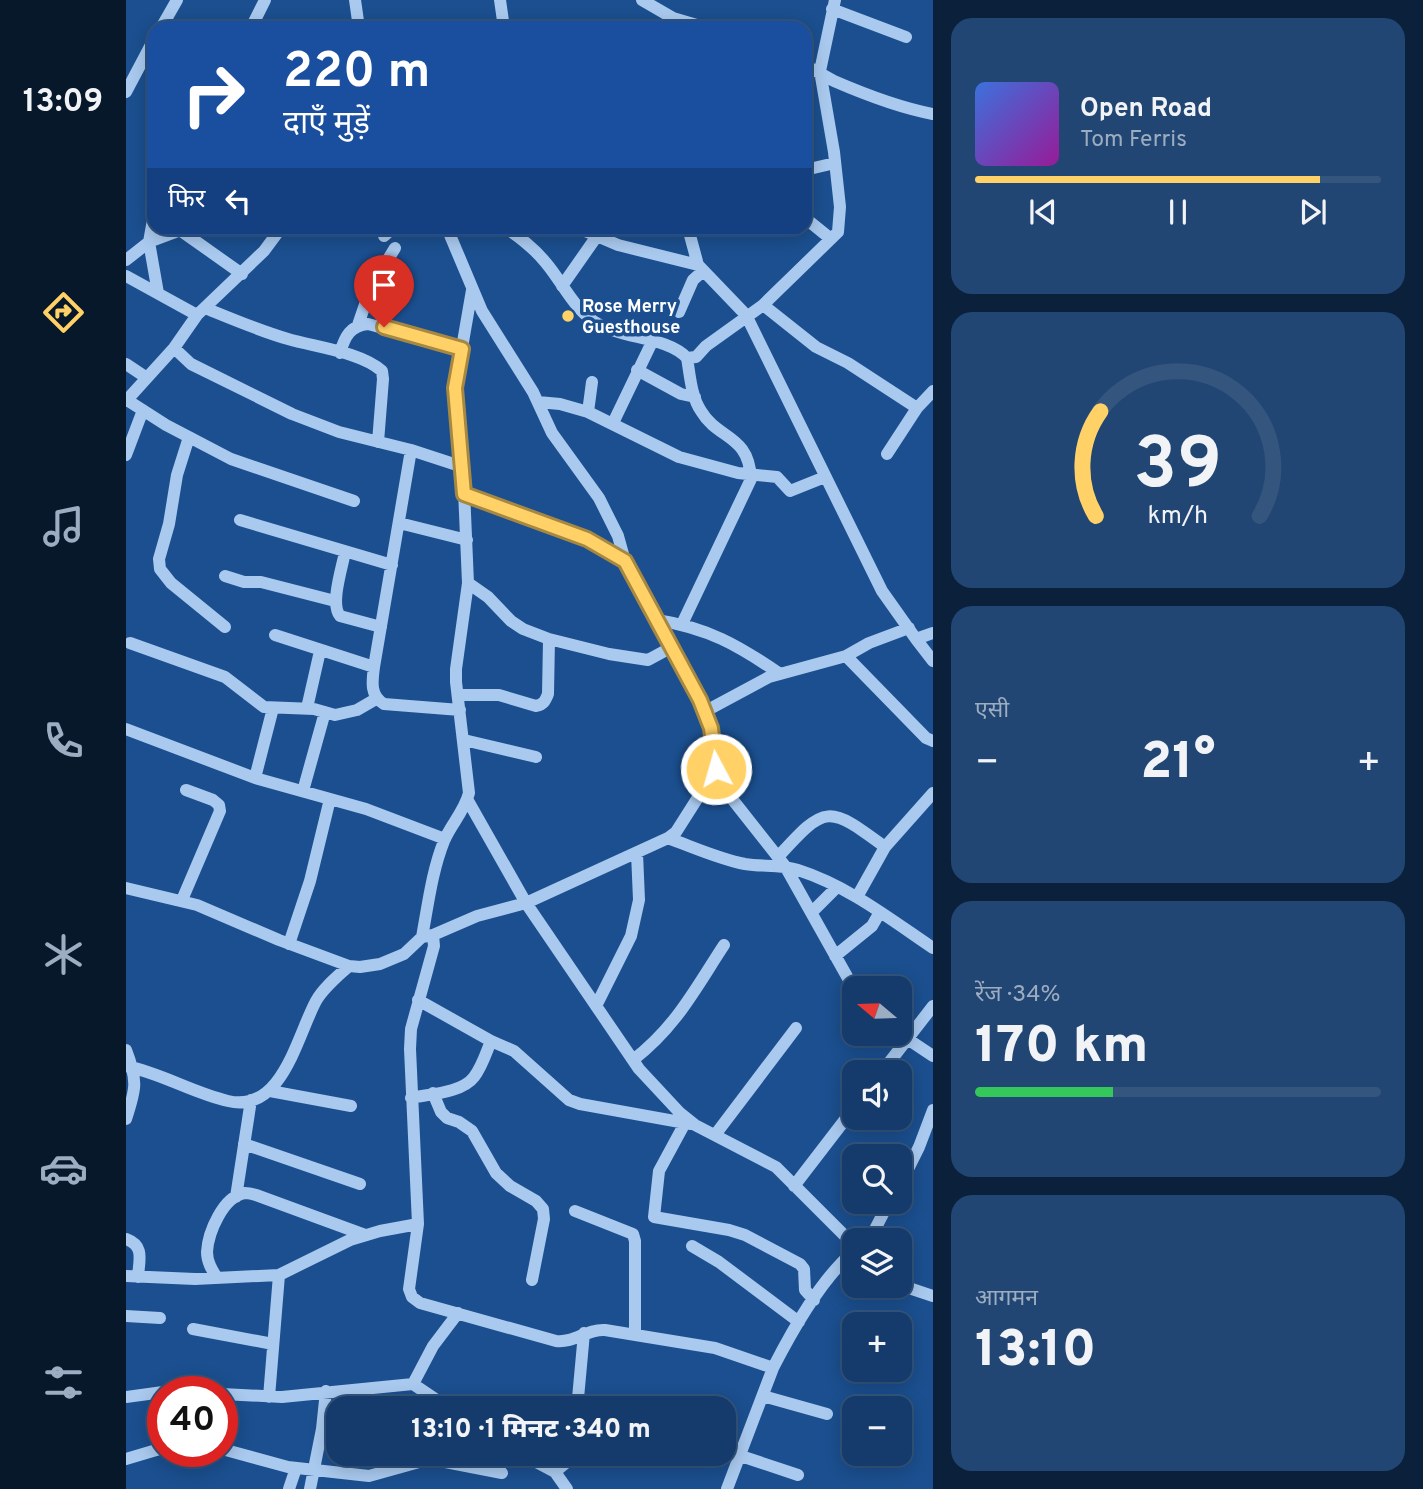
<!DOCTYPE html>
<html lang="hi">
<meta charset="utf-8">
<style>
:root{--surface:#143b6b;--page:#214673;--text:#f1f3f6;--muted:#9dadc1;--line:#33557e;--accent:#ffd166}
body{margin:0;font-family:Overpass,"Noto Sans Devanagari",sans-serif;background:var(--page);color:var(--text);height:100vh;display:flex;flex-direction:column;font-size:26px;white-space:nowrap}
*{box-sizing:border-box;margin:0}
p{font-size:23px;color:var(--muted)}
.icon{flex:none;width:38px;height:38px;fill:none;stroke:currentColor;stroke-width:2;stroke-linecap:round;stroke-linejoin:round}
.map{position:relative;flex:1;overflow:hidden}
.drawer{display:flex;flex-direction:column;gap:18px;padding:18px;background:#0b203b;width:490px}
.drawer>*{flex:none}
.guide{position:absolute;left:21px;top:21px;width:665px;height:214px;border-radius:21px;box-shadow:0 4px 18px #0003,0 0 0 2px var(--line);background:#1a4fa0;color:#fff;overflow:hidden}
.needle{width:46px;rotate:289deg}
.fabs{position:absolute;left:716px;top:976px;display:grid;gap:14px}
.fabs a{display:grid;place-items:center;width:70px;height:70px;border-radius:14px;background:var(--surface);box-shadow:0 4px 18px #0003,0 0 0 2px var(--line);font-size:35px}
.speed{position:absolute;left:21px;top:1376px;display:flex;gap:14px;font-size:35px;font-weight:700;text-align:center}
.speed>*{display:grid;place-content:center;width:91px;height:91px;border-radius:50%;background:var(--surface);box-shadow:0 4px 18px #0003,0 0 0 2px var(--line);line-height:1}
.speed .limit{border:10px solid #d22;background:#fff;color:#111}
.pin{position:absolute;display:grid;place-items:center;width:60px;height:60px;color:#fff;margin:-72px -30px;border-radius:50% 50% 50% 0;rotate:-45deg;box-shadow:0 0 7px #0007}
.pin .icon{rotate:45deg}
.me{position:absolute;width:77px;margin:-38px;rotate:354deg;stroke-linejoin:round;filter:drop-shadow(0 0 5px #0008)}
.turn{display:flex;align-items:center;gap:24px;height:147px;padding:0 21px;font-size:32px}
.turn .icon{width:91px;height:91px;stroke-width:2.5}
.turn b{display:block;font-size:49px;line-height:60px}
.then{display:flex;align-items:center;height:66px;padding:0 21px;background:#0003;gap:14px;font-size:26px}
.big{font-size:52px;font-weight:800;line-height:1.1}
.drawer .card{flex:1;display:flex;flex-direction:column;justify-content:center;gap:10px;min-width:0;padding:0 24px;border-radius:21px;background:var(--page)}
.drawer .dial{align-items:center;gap:0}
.dial svg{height:182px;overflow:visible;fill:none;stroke:var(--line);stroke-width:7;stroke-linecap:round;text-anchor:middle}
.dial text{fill:var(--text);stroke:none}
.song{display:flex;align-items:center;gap:21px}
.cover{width:84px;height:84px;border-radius:10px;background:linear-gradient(135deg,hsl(220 70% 55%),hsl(300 70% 35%))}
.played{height:7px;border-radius:4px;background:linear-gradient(90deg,var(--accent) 85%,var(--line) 85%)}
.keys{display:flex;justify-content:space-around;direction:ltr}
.heat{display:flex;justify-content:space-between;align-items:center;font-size:38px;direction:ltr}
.charge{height:10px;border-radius:5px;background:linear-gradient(90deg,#34c759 34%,var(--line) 0)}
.trip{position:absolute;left:200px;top:1396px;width:410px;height:70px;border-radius:21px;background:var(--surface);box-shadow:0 4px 18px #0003,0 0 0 2px var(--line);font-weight:800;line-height:70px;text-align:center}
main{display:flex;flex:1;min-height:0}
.tab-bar{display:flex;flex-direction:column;width:126px;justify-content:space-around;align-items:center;background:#08182b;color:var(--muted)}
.tab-bar .icon{width:49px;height:49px}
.tab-bar .on{color:var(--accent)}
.tab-bar b{font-size:32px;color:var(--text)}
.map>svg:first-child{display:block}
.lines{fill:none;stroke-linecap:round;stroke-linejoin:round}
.minor{stroke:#a9c9ee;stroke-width:12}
.route-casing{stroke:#a68842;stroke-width:18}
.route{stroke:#ffd166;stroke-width:12}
.poi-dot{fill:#ffd166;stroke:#1b4f8f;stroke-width:2.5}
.labels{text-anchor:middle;stroke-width:7;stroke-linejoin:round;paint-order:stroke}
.poi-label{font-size:18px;font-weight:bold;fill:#fff;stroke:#1b4f8f;text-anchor:start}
</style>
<main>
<nav class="tab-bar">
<b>13:09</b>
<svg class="icon on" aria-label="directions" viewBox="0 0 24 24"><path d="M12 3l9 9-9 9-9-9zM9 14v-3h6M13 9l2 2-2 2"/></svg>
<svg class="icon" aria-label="music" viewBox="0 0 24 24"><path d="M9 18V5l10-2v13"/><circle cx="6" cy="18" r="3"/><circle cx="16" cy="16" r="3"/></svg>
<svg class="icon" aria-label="phone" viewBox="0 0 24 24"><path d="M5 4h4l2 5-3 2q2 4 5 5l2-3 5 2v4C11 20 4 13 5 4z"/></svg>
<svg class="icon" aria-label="climate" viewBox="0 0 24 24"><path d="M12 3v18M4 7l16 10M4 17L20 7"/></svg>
<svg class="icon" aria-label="car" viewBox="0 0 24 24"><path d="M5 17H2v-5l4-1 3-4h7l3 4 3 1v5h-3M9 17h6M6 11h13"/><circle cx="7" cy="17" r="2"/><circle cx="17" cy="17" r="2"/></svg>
<svg class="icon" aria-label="filters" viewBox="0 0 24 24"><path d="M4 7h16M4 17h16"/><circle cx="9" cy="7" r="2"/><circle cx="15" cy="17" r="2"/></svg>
</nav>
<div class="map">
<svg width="807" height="1489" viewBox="0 0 807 1489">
<rect width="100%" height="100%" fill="#1b4f8f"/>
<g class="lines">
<path class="minor" d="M229,0l4,28
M374,0l4,28
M516,0l31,18 34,10
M706,9l74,28
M35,28l16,-28
M125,28l14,-28
M679,66c11,4 19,10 29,15 30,13 67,27 99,33
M0,92l28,-53
M679,170l30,-7
M28,214l-5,28 9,51
M679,218l26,21
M51,228l65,46
M321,228l35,83 51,81 19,41 47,65 19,38 7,25 75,139 11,28 5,41 9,21 60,76 69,123
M380,228c15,10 28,20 40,35 17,20 28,47 52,61 26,15 70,13 89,34l9,-1 10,-11 57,-41 75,-73 2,-25 -6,-55 -14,-81 15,-71
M452,228l40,17 80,20
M562,228l10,37 48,50 136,276 34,48 17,-6
M258,236l9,-8
M0,260l23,-18 32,-12
M0,276l71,39
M436,286l35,-50 1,-8
M637,305l53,42 32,16 69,45
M79,308c27,11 55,23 83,31 27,8 73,13 94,32l1,8 -5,63
M553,312l14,-32 10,-9
M232,325l13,-38 24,-39
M48,348l17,16 101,50 47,18 72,18 52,17
M214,353c5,-17 10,-27 28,-29l94,25
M0,364l21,14
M511,370l44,24 14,3
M466,382l-4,30 91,45 59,16 39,4 13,14 35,-14
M1,400l39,25 65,34 123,42
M0,401l48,-53 23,-33 67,-64 17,-23
M412,402l22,2 28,8
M487,423l39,-81
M63,437l-12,38 -8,49 -10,35 1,10 11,14 54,44
M285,450l-37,217c-2,15 -4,29 10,37l76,6
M761,454l30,-46 16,-17
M0,455l17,-45
M338,493l123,46 38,22
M114,520l152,45
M273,523l68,17
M219,552c-3,16 -15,52 -5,64l41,11
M99,576l19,6h17l74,19
M342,583l20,14 23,24 12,8 26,10 60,15 39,6 24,-13
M531,620c51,8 81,25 123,54
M556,624l69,-145c-2,-45 -33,-39 -50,-68 -10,-15 -11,-36 -14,-53
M149,635l99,32
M790,639l17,22
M4,643l95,34 39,30 50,2 21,6 22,-5 19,-11
M720,656l80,82 7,3
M332,695h41l37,11c8,-2 9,-5 12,-12l1,-55
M181,708l13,-57
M578,712l65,-35 77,-21 23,-13 40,-15
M0,729l129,49 111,31 79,30
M338,740l72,17
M129,778l18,-70
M177,791l22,-79
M341,799l59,104 113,166 41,44 15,12 81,42 78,78
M542,838c25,9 51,21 77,26 18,3 36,0 53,6 50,16 92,49 135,78
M652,857c48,-53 50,-52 107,-10
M0,888l71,17 82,35 70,26 11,1 20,-3 24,-10 18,-17 11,-2 44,-19 49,-13 142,-65 8,-6 40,-63
M731,897l28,-50 48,-54
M56,900l38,-89 -1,-6 -6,-5 -27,-10
M686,912l25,-25
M307,935l1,11 -23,83 -1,20 8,175 -9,65 3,8 8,6 136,38c19,2 30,-12 49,-11l110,18 58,20
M296,937c6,-32 10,-66 22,-96 7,-17 20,-29 25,-48l-13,-111v-13l12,-86 -5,-116 -8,-79 17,-98
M163,944l21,-63 20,-82
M709,956l37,-30 8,-14
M292,1000l73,41 23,10 55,49 11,4 111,20
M470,1006l35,-70 8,-36 -2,-47
M774,1034l33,22
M0,1050c12,31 10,39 0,69
M507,1060c43,-33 62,-71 91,-115
M0,1066c35,7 67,27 102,35 54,13 69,-65 88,-100 8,-14 22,-25 33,-35
M755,1073l52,-67
M144,1091l81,15
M307,1093l8,19 6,6 12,4 13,9 24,42 14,13 26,15 7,8 1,10 -12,61
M285,1098c18,-4 51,-5 63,-21 8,-10 12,-24 17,-36
M559,1123l-26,48 -5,46 75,13 16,5 55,29 4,5 1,21 9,10
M589,1135l81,-107
M118,1144l116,40
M774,1185l19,-38 14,-37
M668,1186l60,-78
M110,1197l15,-97
M449,1211l58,23 2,7v94
M0,1239c19,7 13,21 12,38
M743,1241l20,-39
M566,1246l27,16 80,60
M0,1276l69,3 84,-4 71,-35 30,-9 38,-7
M91,1278c-5,-8 -10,-16 -10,-26 1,-19 16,-56 38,-59 4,0 8,1 11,2l109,40
M774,1285l33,11
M0,1316l34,2
M67,1329l80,15
M287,1384l20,-38 25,-33
M96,1394l60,3 131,-13 37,25
M637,1396l64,18
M0,1397l37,-5
M143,1397l10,-122
M451,1409l7,-76
M96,1449l66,18 81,9 61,-17 72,14
M395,1454l34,18 12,17
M615,1456l57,19
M0,1459l37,-11
M429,1472l12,-10 1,-8
M163,1489l7,-21
M184,1489l12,-60 4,-38
M601,1489l46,-121c20,-39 48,-89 81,-117"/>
</g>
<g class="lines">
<g class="route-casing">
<path id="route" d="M258,327l78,22 -7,39 9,106 123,45 38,22 75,139 11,28 5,41"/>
</g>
<use href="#route" class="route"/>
</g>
<circle class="poi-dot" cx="442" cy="316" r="7"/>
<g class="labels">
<g class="poi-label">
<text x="456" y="312">Rose Merry<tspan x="456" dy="21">Guesthouse</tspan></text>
</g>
</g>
</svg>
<div class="fabs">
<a><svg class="needle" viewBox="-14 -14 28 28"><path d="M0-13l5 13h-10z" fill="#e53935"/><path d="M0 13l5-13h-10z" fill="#9dadc1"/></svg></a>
<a><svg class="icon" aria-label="sound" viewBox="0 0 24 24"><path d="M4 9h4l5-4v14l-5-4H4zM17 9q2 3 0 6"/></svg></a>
<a><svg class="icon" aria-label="search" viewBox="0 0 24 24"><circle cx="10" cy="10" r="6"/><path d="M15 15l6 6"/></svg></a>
<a><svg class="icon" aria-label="layers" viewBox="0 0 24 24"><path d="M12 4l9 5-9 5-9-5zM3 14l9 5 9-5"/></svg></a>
<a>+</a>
<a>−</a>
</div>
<div class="speed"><div class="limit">40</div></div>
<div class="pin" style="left:258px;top:327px;background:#d93025"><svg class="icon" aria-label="arrive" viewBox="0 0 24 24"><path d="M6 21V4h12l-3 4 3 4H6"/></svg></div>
<svg class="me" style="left:590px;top:769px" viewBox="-20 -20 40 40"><circle r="17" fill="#ffd166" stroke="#fff" stroke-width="3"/><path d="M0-11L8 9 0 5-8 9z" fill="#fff"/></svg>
<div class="trip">13:10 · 1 मिनट · 340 m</div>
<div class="guide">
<div class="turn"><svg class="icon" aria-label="right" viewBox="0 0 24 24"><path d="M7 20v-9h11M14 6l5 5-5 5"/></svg><div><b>220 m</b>दाएँ मुड़ें</div></div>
<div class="then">फिर<svg class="icon" aria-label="left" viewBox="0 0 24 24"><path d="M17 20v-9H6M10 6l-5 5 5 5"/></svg></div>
</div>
</div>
<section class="drawer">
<div class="card">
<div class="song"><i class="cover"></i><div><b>Open Road</b><p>Tom Ferris</p></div></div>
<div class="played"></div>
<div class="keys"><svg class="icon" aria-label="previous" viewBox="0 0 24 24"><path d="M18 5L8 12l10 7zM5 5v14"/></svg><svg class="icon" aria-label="pause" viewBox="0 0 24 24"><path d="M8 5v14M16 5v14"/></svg><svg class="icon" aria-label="next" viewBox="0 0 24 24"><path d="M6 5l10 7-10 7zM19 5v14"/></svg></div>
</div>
<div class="card dial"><svg viewBox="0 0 100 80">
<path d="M14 69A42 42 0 1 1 86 69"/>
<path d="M14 69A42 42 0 0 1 16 23" stroke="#ffd166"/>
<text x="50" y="56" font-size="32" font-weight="700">39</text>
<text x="50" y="72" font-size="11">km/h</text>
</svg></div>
<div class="card"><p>एसी</p>
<div class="heat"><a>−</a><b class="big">21°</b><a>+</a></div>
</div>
<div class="card"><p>रेंज · 34%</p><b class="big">170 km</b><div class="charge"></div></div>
<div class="card"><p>आगमन</p><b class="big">13:10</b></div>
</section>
</main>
